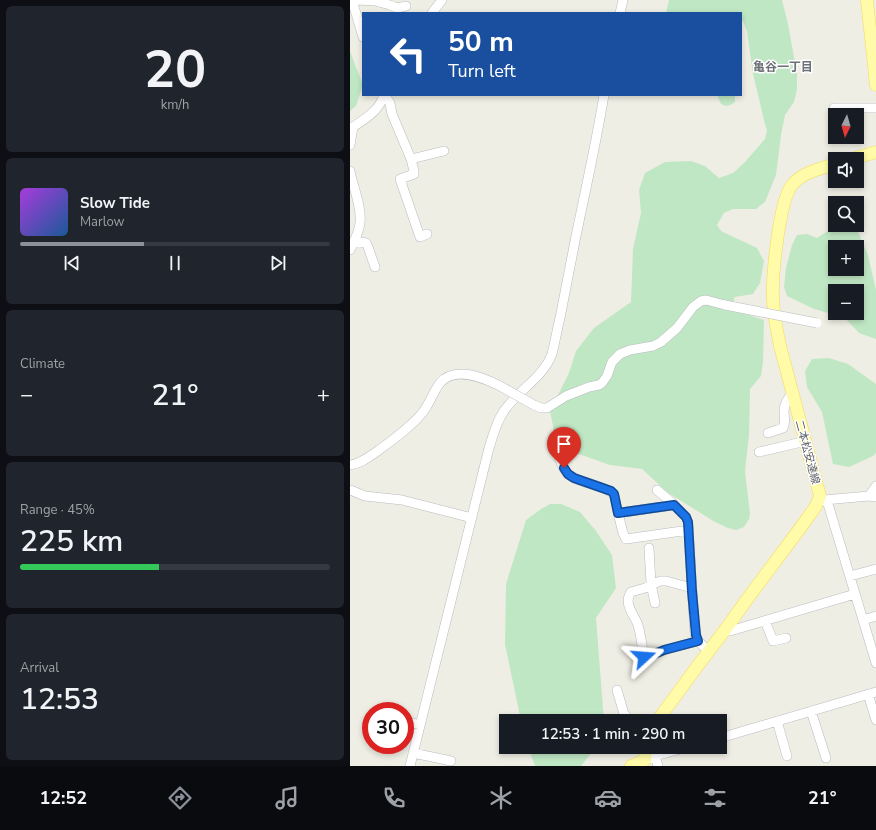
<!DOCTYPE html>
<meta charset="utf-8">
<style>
:root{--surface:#171b24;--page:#20242c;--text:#f1f3f6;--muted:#9ea1a6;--line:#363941;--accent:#8c9099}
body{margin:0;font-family:"Nunito Sans","Noto Sans JP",sans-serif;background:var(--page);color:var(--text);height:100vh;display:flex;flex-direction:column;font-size:15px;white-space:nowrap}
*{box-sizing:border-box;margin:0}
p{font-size:13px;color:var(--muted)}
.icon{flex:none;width:22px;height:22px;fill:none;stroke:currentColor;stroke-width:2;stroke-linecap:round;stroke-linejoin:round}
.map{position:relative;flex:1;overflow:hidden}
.details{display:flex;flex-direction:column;gap:6px;padding:6px;background:#0d0f14;width:350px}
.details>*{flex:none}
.banner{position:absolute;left:12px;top:12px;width:380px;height:84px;border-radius:0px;box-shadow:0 2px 6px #0003;background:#1a4fa0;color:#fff;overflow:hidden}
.needle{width:26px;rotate:185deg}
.tools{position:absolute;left:478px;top:108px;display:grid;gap:8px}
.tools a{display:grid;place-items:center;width:36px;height:36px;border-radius:0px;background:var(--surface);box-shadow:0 2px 6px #0003;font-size:20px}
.speed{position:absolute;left:12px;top:702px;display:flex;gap:8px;font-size:20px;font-weight:700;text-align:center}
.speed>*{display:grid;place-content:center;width:52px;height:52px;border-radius:50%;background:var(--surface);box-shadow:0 2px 6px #0003;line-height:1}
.speed .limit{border:6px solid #d22;background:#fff;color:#111}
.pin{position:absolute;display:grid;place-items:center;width:34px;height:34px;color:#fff;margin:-41px -17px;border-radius:50% 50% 50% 0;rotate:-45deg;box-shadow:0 0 4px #0007}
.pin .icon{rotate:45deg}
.me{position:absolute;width:44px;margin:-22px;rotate:71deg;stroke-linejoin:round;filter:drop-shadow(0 0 3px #0008)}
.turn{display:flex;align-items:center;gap:14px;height:84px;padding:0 20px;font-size:18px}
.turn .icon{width:52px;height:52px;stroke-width:2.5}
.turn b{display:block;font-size:28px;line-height:34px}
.big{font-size:30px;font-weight:600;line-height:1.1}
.details .card{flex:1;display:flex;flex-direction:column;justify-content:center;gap:6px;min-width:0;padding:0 14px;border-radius:6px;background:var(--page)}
.details .dial{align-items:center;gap:0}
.dial b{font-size:52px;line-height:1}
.song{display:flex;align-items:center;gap:12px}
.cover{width:48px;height:48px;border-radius:6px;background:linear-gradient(135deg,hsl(280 70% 55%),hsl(210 70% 35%))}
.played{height:4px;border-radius:2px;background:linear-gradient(90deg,var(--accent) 40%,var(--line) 40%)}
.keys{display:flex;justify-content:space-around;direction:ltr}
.heat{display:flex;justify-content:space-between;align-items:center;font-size:22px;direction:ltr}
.charge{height:6px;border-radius:3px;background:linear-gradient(90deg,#34c759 45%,var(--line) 0)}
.trip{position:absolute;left:149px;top:714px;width:228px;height:40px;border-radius:0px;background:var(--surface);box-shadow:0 2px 6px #0003;font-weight:600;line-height:40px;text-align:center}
.menu{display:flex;height:64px;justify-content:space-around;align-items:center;background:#090b0e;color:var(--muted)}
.menu .icon{width:28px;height:28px}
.menu .selected{color:var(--accent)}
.menu b{font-size:18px;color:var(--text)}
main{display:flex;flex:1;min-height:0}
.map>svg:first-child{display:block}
.green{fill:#c0e7c4;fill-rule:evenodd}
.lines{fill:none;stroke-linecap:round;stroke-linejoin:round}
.minor-casing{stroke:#b9bbc0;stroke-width:10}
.major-casing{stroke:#f5da56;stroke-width:13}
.minor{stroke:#fff;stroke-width:9}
.major{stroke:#fffba9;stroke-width:12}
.minor-bridge-casing{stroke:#b9bbc0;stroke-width:10;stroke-linecap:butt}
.minor-bridge{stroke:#fff;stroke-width:9}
.route-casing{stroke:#114b97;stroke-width:10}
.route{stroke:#1a73e8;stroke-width:7}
.labels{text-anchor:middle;stroke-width:3;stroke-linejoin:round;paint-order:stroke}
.street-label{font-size:11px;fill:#5c5f65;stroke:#fff}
.neighbourhood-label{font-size:12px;font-weight:bold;fill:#6d7177;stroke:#fff}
</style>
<main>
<section class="details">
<div class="card dial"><b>20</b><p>km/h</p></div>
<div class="card">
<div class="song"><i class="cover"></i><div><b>Slow Tide</b><p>Marlow</p></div></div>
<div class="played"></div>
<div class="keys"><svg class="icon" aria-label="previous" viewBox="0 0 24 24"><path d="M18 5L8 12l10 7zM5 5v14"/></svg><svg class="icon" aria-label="pause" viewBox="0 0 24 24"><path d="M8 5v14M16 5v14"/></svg><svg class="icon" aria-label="next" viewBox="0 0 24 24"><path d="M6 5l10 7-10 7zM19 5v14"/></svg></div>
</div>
<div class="card"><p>Climate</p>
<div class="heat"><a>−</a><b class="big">21°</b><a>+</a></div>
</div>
<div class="card"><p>Range · 45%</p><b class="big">225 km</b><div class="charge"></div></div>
<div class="card"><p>Arrival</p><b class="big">12:53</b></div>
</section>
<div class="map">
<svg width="526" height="766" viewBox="0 0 526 766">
<rect width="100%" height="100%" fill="#efeee4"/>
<path class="green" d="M319,0h113l6,24 9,50v15l-3,13 -9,13 -4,20 -5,40 -11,27 -9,7h-23l-9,4 -7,12 4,6 36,17 7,13 -4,22 -7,11 -18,3 -5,12 34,11 -1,42 -2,14 -11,13 -1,46 -4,36 5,43 -1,5 -5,8 -8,3 -8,-2 -13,-6 -48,-30 -25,-23 -32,-4 -37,-13 -19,-21 -4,-20 19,-38 7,-22 18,-23 37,-26 2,-53 8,-36 -2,-23 6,-17 20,-11 26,-1 14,5 14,12 14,-5 11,-10 21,-24 2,-9 -2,-6 -12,-50 -6,-43 -4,-10 -2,-1v-7h-75z
M0,51l13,34 -7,21 -6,5z
M367,95h18v7c-5,4 -8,5 -14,2z
M487,225h15l4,2 12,28 8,35v49l-17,-6 -14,-15 -31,-9 -27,-13 -3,-9 2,-19 6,-23 5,-10 10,-1 10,4zM485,247h22v22h-22zM485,291h22v22h-22z
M479,358l19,6 28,20v69l-3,3 -24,11 -16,-3 -11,-52 -15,-25 -2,-16 7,-12z
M200,504h11l19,8 16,19 16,24 4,33 -20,30 8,103h-83l-16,-77 1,-60 20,-64 15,-11z
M178,747h68l-15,19h-46z"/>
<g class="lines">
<g class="minor-casing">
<path id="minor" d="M2,0l11,37
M8,0l17,1 15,4 7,3 9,-2
M82,13l10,-13
M270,13l3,-13
M34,95l6,8 2,11 19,45 3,12v3l-14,5 20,58 7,-3
M484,108h42
M0,127h3c13,-9 26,-16 31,-32
M0,145l3,-18
M61,159l33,-8
M0,171c3,16 12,36 10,52 -1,9 -6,19 -10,27
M4,241l12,2 2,4 7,20
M184,405l7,3h6l19,-12 23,-9 10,-2 3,-2 5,-7 5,-14 8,-8 10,-4 23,-4 8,-4 16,-14 16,-21 8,-6 5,-1 19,5
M418,433l15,-5c3,-6 1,-10 1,-17 0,-7 4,-13 9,-18
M409,452l47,-11
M209,458c3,6 5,13 10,17 12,9 33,9 45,19l4,19
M0,465c11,-1 20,-9 29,-15 15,-11 33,-24 44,-38 7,-9 10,-20 17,-29 15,-18 44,-5 60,3
M0,490l15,6 37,4 70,18
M307,490l14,12 15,15 2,5 4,66 3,47c3,7 8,11 13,16
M470,496l8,8 48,159
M519,496l7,-10
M474,500l45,-4 7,1
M324,505l-56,8 5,20 3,6 63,-9
M299,548l2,36 4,19
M500,576l26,-7
M342,588l-26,-7h-6l-15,7 -14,4c-8,12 3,22 7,33 3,10 4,22 6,32l1,1 19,-8 34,-9
M513,620l13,-4
M415,621l8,20 13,-3
M375,630l5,1 125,-37
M267,690l7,24 7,7
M518,694l8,26
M461,711l15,47
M55,721l15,4
M427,721l10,35
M370,738l156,-46
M63,753l38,8
M305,756l3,10
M295,760l10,-4 33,-9
M60,766l79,-318c4,-12 7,-26 15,-37 13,-20 39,-33 48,-57 3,-12 5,-24 8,-36 5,-26 10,-52 15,-77 10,-49 21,-97 29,-146"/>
</g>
<g class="major-casing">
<path id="major" d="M517,0l9,85
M502,159l24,-7
M307,721l42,-57 26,-34 23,-32 53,-71 15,-21 4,-10 -40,-150c-3,-16 -7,-32 -7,-48 -1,-22 6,-97 19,-113 10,-13 29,-16 43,-21
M281,766l14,-6 1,-13"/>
</g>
<use href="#minor" class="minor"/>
<use href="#major" class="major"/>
<g class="minor-bridge-casing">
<path id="minor-bridge" d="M375,305l92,18
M150,386l34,19"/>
</g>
<use href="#minor-bridge" class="minor-bridge"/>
</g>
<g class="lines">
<g class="route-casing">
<path id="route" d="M214,468l4,6 6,4 37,13 3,3 4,19 56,-8 12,12 2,5 4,69 4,44 2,6 -34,9 -19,8 -1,-1"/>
</g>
<use href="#route" class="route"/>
</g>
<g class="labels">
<g class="street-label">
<text transform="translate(458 452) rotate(75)" y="4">二本松安達線</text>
</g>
<g class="neighbourhood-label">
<text x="433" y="71">亀谷一丁目</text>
</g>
</g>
</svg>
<div class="tools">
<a><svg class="needle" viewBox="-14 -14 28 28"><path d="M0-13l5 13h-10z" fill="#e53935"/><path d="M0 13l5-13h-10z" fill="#9ea1a6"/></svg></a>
<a><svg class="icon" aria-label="sound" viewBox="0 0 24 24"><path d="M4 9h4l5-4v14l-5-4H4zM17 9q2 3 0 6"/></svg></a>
<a><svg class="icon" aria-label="search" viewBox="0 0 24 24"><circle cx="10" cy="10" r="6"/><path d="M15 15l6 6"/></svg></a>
<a>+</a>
<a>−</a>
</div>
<div class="speed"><div class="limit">30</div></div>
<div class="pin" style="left:214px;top:468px;background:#d93025"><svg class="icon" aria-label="arrive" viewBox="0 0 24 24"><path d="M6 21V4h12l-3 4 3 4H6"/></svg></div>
<svg class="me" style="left:294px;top:657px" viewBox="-20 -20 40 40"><path d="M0-17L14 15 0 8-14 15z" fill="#1a73e8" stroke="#fff" stroke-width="4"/></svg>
<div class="trip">12:53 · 1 min · 290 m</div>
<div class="banner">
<div class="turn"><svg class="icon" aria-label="left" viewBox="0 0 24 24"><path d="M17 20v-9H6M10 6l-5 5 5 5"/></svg><div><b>50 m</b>Turn left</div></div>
</div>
</div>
</main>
<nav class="menu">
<b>12:52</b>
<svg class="icon selected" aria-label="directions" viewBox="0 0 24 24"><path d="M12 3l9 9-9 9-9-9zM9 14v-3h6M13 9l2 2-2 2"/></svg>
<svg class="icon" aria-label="music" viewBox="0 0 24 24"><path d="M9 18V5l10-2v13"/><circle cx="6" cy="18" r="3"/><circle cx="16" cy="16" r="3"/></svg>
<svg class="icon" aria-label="phone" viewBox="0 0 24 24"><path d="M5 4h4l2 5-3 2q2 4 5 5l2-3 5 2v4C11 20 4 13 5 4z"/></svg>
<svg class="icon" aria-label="climate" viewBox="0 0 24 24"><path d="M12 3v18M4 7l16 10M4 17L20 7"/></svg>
<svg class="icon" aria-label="car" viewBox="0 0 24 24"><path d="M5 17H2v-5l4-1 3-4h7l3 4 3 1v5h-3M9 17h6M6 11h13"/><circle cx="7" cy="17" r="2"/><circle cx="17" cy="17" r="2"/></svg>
<svg class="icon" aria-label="filters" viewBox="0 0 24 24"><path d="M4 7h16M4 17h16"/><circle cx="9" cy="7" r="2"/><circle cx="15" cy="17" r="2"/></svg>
<b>21°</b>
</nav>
